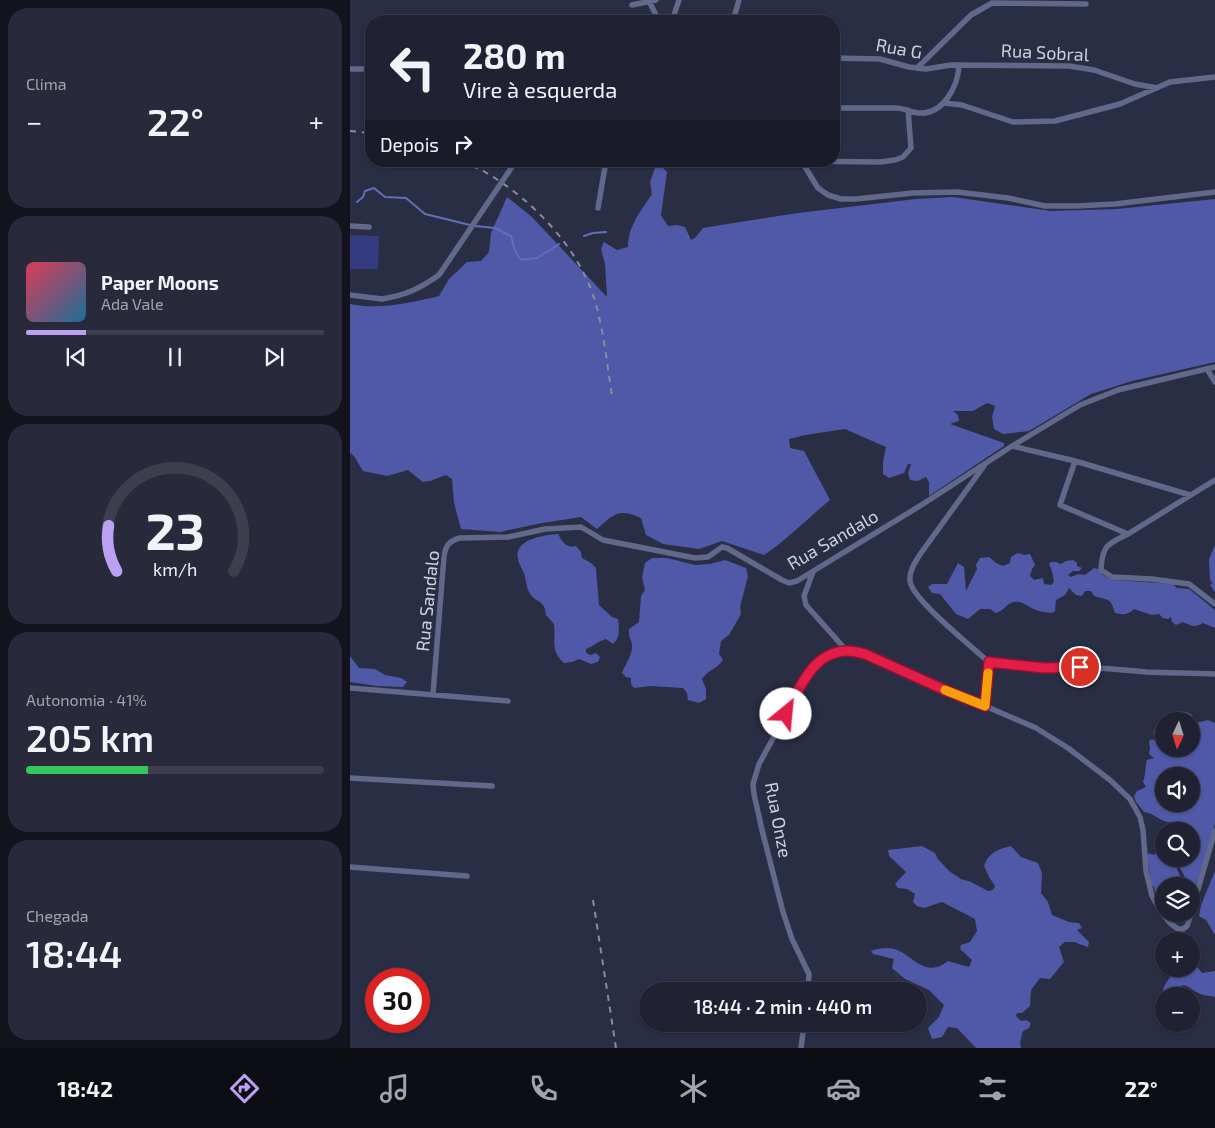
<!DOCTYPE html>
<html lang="pt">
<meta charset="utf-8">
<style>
:root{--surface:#202233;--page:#282a3b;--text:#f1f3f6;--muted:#a2a4ac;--line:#3d3f4e;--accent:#bca0f2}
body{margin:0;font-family:"Exo 2",sans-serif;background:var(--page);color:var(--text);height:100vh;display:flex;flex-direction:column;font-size:19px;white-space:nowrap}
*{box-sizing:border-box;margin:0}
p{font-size:16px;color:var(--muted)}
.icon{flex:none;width:28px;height:28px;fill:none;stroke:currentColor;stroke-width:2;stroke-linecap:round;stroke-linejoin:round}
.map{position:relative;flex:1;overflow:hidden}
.sheet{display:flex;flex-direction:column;gap:8px;padding:8px;background:#12131c;width:350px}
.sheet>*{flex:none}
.banner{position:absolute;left:15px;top:15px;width:475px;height:152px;border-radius:20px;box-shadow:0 1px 4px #0004,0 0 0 1px var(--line);background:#202233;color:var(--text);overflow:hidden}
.needle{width:32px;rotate:184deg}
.fabs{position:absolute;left:805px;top:712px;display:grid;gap:10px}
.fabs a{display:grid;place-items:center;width:45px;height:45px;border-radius:50%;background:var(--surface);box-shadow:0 1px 4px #0004,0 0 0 1px var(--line);font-size:25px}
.speed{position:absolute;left:15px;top:968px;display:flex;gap:10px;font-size:25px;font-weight:700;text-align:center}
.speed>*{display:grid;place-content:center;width:65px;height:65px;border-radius:50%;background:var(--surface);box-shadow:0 1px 4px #0004,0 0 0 1px var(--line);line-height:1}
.speed .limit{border:8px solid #d22;background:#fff;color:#111}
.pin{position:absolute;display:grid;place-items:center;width:42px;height:42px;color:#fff;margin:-21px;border:2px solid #fff;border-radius:50%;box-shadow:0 1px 5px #0007}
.me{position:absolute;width:55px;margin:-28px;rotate:28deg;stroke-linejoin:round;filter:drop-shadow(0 0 4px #0008)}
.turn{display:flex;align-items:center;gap:18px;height:105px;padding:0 15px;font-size:22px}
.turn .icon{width:65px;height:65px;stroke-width:2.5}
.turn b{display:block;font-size:35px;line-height:42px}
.then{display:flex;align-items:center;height:48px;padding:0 15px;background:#0003;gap:10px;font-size:19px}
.big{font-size:38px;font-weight:600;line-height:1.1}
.sheet .tile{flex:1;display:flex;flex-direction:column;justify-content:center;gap:8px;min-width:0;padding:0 18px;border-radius:20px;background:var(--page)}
.sheet .dial{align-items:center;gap:0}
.dial svg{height:130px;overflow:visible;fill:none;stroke:var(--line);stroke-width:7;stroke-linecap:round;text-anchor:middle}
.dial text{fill:var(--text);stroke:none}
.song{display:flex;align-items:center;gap:15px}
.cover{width:60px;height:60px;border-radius:8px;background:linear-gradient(135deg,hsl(350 70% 55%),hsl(200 70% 35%))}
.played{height:5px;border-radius:2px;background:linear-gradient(90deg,var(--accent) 20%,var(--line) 20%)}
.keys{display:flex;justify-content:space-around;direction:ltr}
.heat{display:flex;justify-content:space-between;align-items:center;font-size:28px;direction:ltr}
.charge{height:8px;border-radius:4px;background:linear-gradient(90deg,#34c759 41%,var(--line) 0)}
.trip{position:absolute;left:289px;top:982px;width:288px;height:50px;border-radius:25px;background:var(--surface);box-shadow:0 1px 4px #0004,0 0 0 1px var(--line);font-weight:600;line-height:50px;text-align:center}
.tab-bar{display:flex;height:80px;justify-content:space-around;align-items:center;background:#0d0e14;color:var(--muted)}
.tab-bar .icon{width:35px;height:35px}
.tab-bar .selected{color:var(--accent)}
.tab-bar b{font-size:22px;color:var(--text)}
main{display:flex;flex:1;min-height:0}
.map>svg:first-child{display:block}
.green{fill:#343b81}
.forest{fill:#4f59a7;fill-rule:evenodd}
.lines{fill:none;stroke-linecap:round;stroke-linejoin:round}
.stream{stroke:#626dbd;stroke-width:2}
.minor{stroke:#61688a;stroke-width:5.5}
.rail{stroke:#898c9e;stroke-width:2;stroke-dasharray:6 6;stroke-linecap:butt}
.minor-bridge{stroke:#61688a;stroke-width:5.5}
.route-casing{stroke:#92132f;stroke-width:12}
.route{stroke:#e11d48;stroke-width:9}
.slow{stroke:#f59e0b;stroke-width:9}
.labels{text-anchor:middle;stroke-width:5;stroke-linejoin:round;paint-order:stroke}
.street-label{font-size:18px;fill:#cdd0de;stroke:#2a2e44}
</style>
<main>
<section class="sheet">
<div class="tile"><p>Clima</p>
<div class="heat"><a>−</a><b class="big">22°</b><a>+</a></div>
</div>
<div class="tile">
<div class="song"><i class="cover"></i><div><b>Paper Moons</b><p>Ada Vale</p></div></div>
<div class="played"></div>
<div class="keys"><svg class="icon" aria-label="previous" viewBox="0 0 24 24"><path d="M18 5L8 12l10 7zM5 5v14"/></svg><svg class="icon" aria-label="pause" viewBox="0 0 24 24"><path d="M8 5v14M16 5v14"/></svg><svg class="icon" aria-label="next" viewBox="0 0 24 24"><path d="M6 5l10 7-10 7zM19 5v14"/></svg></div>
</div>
<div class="tile dial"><svg viewBox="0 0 100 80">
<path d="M14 69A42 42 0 1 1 86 69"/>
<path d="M14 69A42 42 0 0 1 9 41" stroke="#bca0f2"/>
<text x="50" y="56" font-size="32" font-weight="700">23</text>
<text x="50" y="72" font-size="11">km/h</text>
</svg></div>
<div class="tile"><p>Autonomia · 41%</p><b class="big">205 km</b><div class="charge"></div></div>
<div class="tile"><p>Chegada</p><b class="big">18:44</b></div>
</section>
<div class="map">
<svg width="865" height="1048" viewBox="0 0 865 1048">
<rect width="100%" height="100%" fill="#2a2e44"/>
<path class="green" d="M0,235l29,1 -1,33h-28z"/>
<path class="forest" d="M310,165l7,7 -6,43 7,11 9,-1 8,2 6,13 4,-2 8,-10 18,-3 77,-12 118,-14 37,-2 98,14 66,-2 98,-10v163l-83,19 -41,13 -62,37 -26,3 -9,-5 -2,-12 3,-11 -8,-3 -14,8h-20l5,4 1,6 -9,3 54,19v3l-75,50v-14l-3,-5 -8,4 -8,-1 -2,-7 3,-9h-3l-4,9 -15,5 -6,-4v-12l3,-15 -41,-18 -40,6 -16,4 1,9 14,3 26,49c-22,18 -42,39 -66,55l-42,-14 -23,8 -36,-5 -17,-9 -5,-17c-22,-10 -27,-4 -44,11l-16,-12 -39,6 -42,9 -39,-3 -7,-26 -2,-24 -6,-4 -16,6 -7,1 -15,-12 -21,6 -24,-5 -9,-15 -4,-3v-149c30,6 60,-1 89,-8l10,-17 18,-17 14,-1 8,-9 2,-19 16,-36 25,20 75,80 -2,-33 -4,-15 3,-7 13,8 11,-3c0,-21 13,-36 24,-53l-2,-12 5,-14z
M208,534c5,9 8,14 18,12l5,6 1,6 9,5 5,5 3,37 13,12 6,2c1,9 3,18 -5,25l-7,-5c-8,2 -12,7 -20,10v4l5,2 5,-2 4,4 -2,5 -7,2 -12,-5 -7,3 -8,1c-14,-12 -8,-22 -10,-39l-8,-9c-1,-15 -9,-12 -15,-20 -5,-7 -4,-11 -6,-18 -1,-6 -6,-12 -7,-18 -5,-20 27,-24 40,-25z
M865,545v53v-6l-5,-7 3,-2 -3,-3 -1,-21z
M668,553l6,2 6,-1 5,11 -3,4 -2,7 4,4 9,-2 1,6 7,1 3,-3 -2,-11 -3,-7 2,-2h5l5,2 5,-3 7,-1 4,3v3l5,2 -3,3h-6l-5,4 3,2 7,-3 7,1 9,-7 4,1c4,7 9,9 17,11l58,4 4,4 12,1 26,21v18l-12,-5c-8,5 -12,3 -20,-1l-7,3 -4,-3 -1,-5 -3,2 -5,-1 -4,-4 -7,1 -18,-6c-6,6 -12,6 -19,4 -5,-16 -5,-12 -21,-17l-3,-5h-6l-3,5 -6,-1 -7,-7 -4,7 -9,5 -1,11 -3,2c-5,-1 -11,-1 -16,-3 -8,-3 -13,-10 -23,-8 -7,2 -8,8 -17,11l-6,-4h-10l-12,10 -12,-5 -16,-20 -8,-1 -4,-6 4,-3h15l11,-21 6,4 2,24 11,-22 -1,-4 4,-7 9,-1 7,6 7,3 7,-3 1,-6z
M302,558h15l28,7 15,-1 15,-4 21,8 2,8 -8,31 1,7 -12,21 -8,6 -2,13 4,6c-7,10 -14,9 -21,19l4,10v10l-7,4 -11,-3 -1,-7 -4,-5 -33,-2 -16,2 -3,-4v-6l-5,-1 -4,-4c3,-9 11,-18 10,-28 -1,-7 -4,-8 -3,-16l10,-7 2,-26 4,-6 -3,-13 3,-14z
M0,656l9,12 16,1 10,6 16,3 6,4 -4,5 -26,-1 -27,-4z
M836,712l5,2 5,9 12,-3 7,3v100l-4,19 -16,46 -8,-7 -8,-15 2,-7h10v-28h-5v-4c-6,-6 -12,-4 -19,-5 -8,-2 -14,-9 -23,-10l-8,-10 -2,-6 3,-5 9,-4 -3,-5c3,-8 2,-15 4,-22l7,-2 -5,-4 1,-6 -1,-7 3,-2 4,2 1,-3 -4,-5 2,-4 9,-1v21h27v-28h-3l-2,-2 -7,1 -3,-6zM814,776h27v28h-27z
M572,846l13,7 3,6 11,12 12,8 10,3 17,9 5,-1 2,-4 -6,-9 -5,-11c4,-13 14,-17 27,-20l10,11 17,6 4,10 -1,20 7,9 4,13 17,7 10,1 3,5 -5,2 12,12 -1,5 -14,-5h-9l-6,5 5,15 -14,17 -10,-1 -9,12 -1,16 -8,7h-5l-1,3 5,5 5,-1 5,3 -2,5 -6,3 -3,12 1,5h-45l-19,-20 -9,-1 -6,10 -10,2 -4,-11 11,-11 5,-12 -15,-15 -24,-11 -13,-11 2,-9 -21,-5 -2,-3c36,-13 41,22 66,16 4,-1 8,-4 11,-6l21,6 3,-7 -12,-11 1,-4 9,-3 7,-11 -2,-12 -33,-17 -18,6 -7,-2 -4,-4 2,-8 -8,-5 -9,-1 -3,-4 11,-12 -17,-16 -1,-6z
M814,846v13h12c-1,11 5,18 10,27h-22v24l-7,-9 -3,-14 -3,-3 -4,-29 2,-2 4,2 8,-4v-3z
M865,871v64l-9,-15 -7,-4 2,-11z
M841,962h2l9,11 13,-2v26c-5,-1 -13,-2 -17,-4 -6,-3 -8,-7 -16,-8l-1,4 5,3 2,4h-24l-1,3c-3,-13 7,-19 12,-30h16z"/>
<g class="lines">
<path class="stream" d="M7,202l6,-5 2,-6 9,-3 11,9 21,1 19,16 45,11
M125,226l20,2 16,8 4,15 6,9 16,-2 22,-14
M234,236l9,-3 13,-1"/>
<path class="minor" d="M299,1l7,14 2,6
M282,5l24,-5
M322,21l7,-21
M383,21l6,-21
M484,58l46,1 29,8 17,2 25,-4 118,1 25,4 41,14 22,4
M567,68l54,-53 21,-12 94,1
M0,69h21
M594,103l18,2 51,17 42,-1 65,-17 50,-22 45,-5
M484,108c20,0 41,0 62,0 8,0 14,4 22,5 25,2 40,-26 41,-48
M445,161l85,1 15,-2 8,-3 8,-9 -3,-38
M452,162l16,26 10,7 13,4h15l57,-6 44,-1 51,6 37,8h32l38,-2 100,-12
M248,208l8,-47
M0,226l19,1
M0,295l32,4
M857,369l8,13
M662,446l63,15 -15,44 68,29 87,-54
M725,461l115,34
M634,466l-63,87c-5,8 -12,17 -11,28 2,18 58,62 74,77 20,14 72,8 97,9 22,1 44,3 65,5 23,1 46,1 69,2
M778,534c-20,10 -26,11 -27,36l11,7 40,2 37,5 26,20
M463,572l-9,24 2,9 40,45
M0,688l158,13
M83,694l11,-138c2,-11 5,-15 16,-18l48,-1 37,-8 36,-2 22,13 92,18 13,-1 14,-10 5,1 55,32 7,3 8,-2 126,-77 89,-58 68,-41 38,-15 97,-23
M635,706l4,-45
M0,778l142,8
M0,867l117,9
M841,913l24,-82
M458,991l1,-17 -17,-35 -9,-27 -21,-82 -8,-36 -1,-10 6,-20 52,-95c15,-16 34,-22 54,-15l171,74 32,20 42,32 20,19 10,18 3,13 3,41 6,25 9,16 9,11 8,6h5l4,-3 4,-12
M451,1048l3,-24"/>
<path class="rail" d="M0,131l21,2
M111,161c8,4 17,7 24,11 48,28 94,76 110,129 9,31 12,63 17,95
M243,900l23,148"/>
<path class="minor-bridge" d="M32,299c24,-4 37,-10 57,-24l77,-114"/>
</g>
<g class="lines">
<g class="route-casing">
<path id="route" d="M436,714c17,-33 33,-75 79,-60l82,37 38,15 4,-44 55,6 36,-1"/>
</g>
<use href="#route" class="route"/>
<path class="slow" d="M595,690l40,16 3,-33"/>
</g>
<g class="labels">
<g class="street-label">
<text transform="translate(549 49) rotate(10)" y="6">Rua G</text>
<text transform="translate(695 53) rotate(3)" y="6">Rua Sobral</text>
<text transform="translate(483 540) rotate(-30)" y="6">Rua Sandalo</text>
<text transform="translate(78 601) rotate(-84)" y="6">Rua Sandalo</text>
<text transform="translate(428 820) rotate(79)" y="6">Rua Onze</text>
</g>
</g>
</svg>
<div class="fabs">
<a><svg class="needle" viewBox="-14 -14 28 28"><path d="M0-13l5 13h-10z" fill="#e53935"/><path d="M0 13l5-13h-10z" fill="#a2a4ac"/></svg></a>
<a><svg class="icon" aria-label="sound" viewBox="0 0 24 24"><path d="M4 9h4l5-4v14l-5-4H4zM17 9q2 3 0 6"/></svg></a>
<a><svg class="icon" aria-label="search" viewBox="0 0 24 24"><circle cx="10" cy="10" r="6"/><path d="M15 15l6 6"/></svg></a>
<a><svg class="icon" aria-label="layers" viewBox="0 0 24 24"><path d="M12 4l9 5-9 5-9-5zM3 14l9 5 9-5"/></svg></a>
<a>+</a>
<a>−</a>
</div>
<div class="speed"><div class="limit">30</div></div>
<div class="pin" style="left:730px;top:667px;background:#d93025"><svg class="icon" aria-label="arrive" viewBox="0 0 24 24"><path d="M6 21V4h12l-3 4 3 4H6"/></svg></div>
<svg class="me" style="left:436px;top:714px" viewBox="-20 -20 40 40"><circle r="19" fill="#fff"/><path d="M0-13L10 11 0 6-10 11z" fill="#e11d48"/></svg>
<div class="trip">18:44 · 2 min · 440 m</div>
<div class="banner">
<div class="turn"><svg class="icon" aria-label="left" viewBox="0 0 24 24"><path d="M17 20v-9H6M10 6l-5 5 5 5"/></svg><div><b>280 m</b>Vire à esquerda</div></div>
<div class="then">Depois<svg class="icon" aria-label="right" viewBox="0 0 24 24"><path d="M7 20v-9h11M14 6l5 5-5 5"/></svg></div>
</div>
</div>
</main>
<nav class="tab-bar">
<b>18:42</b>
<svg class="icon selected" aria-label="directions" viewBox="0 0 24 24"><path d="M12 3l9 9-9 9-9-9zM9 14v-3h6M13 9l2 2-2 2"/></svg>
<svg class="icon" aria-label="music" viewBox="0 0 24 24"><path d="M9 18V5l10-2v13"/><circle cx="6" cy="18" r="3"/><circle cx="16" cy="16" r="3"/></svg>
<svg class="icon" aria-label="phone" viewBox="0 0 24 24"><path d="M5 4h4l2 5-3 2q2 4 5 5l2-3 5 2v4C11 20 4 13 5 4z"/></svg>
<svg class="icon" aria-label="climate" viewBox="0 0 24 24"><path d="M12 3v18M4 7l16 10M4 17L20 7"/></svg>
<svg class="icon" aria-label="car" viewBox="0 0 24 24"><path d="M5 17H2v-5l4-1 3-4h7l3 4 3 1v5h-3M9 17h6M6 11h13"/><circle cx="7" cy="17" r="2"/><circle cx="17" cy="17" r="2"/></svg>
<svg class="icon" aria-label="filters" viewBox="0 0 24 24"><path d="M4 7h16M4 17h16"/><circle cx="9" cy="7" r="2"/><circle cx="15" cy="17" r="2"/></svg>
<b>22°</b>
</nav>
